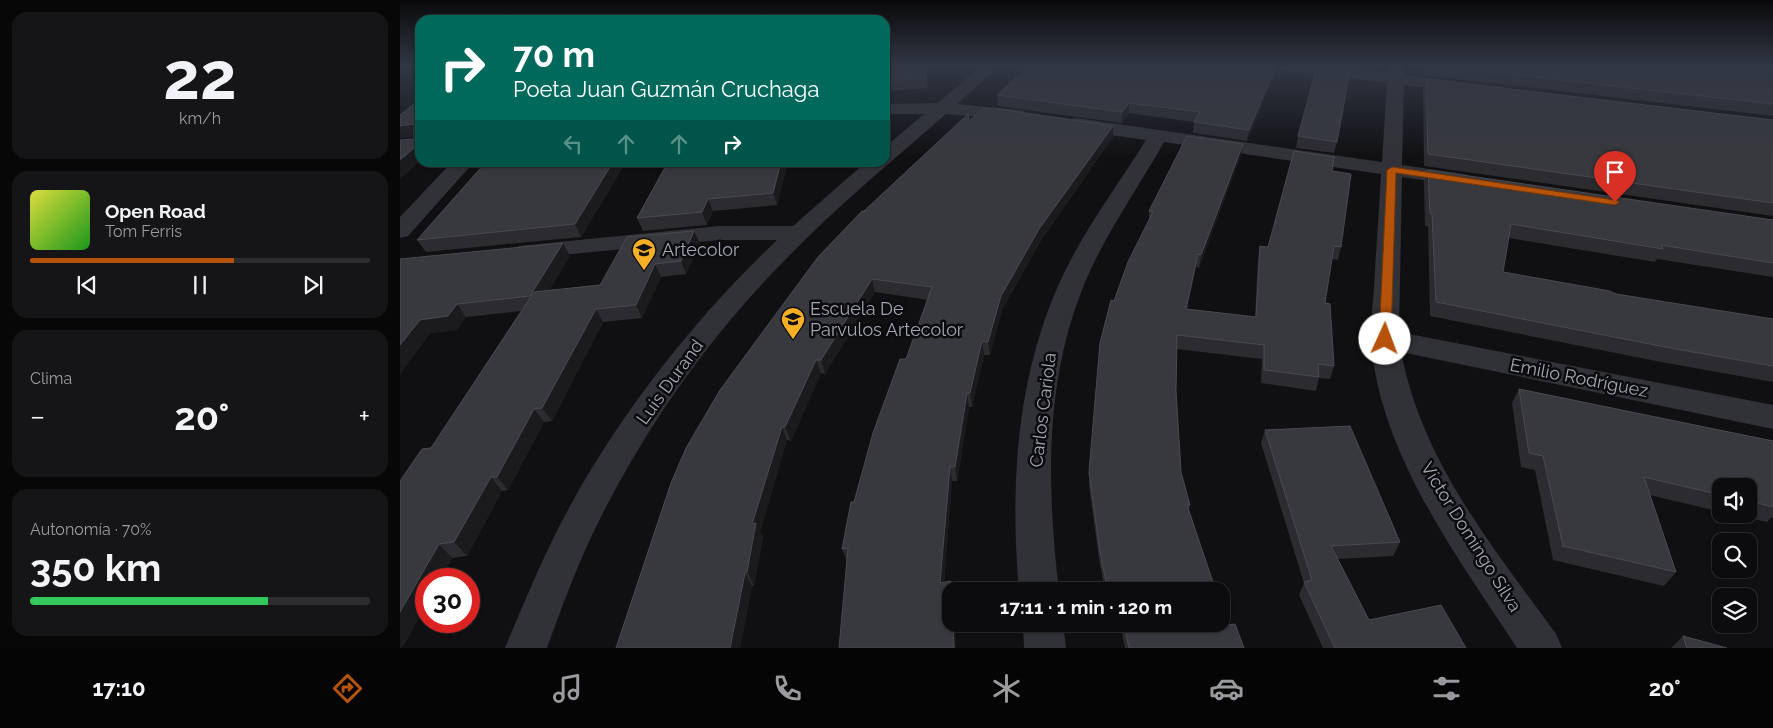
<!DOCTYPE html>
<html lang="es">
<meta charset="utf-8">
<style>
:root{--surface:#0c0c0e;--page:#151517;--text:#f1f3f6;--muted:#9a9b9e;--line:#2c2c2e;--accent:#b45309}
body{margin:0;font-family:Raleway,sans-serif;background:var(--page);color:var(--text);height:100vh;display:flex;flex-direction:column;font-size:19px;white-space:nowrap}
*{box-sizing:border-box;margin:0}
p{font-size:16px;color:var(--muted)}
.icon{flex:none;width:28px;height:28px;fill:none;stroke:currentColor;stroke-width:2;stroke-linecap:round;stroke-linejoin:round}
.map{position:relative;flex:1;overflow:hidden}
.drawer{display:flex;flex-direction:column;gap:12px;padding:12px;background:#070708;width:400px}
.drawer>*{flex:none}
.hud{position:absolute;left:15px;top:15px;width:475px;height:152px;border-radius:15px;box-shadow:0 1px 4px #0004,0 0 0 1px var(--line);background:#00695c;color:#fff;overflow:hidden}
.controls{position:absolute;left:1312px;top:478px;display:grid;gap:10px}
.controls a{display:grid;place-items:center;width:45px;height:45px;border-radius:10px;background:var(--surface);box-shadow:0 1px 4px #0004,0 0 0 1px var(--line);font-size:25px}
.speed{position:absolute;left:15px;top:568px;display:flex;gap:10px;font-size:25px;font-weight:700;text-align:center}
.speed>*{display:grid;place-content:center;width:65px;height:65px;border-radius:50%;background:var(--surface);box-shadow:0 1px 4px #0004,0 0 0 1px var(--line);line-height:1}
.speed .limit{border:8px solid #d22;background:#fff;color:#111}
.pin{position:absolute;display:grid;place-items:center;width:42px;height:42px;color:#fff;margin:-51px -21px;border-radius:50% 50% 50% 0;rotate:-45deg;box-shadow:0 0 5px #0007}
.pin .icon{rotate:45deg}
.me{position:absolute;width:55px;margin:-28px;rotate:2deg;stroke-linejoin:round;filter:drop-shadow(0 0 4px #0008)}
.turn{display:flex;align-items:center;gap:18px;height:105px;padding:0 15px;font-size:22px}
.turn .icon{width:65px;height:65px;stroke-width:2.5}
.turn b{display:block;font-size:35px;line-height:42px}
.lanes{display:flex;align-items:center;height:48px;padding:0 15px;background:#0003;justify-content:center;gap:25px;direction:ltr}
.lanes .off{opacity:.35}
.big{font-size:38px;font-weight:700;line-height:1.1}
.drawer .widget{flex:1;display:flex;flex-direction:column;justify-content:center;gap:8px;min-width:0;padding:0 18px;border-radius:15px;background:var(--page)}
.drawer .dial{align-items:center;gap:0}
.dial b{font-size:65px;line-height:1}
.song{display:flex;align-items:center;gap:15px}
.cover{width:60px;height:60px;border-radius:8px;background:linear-gradient(135deg,hsl(60 70% 55%),hsl(120 70% 35%))}
.played{height:5px;border-radius:2px;background:linear-gradient(90deg,var(--accent) 60%,var(--line) 60%)}
.keys{display:flex;justify-content:space-around;direction:ltr}
.heat{display:flex;justify-content:space-between;align-items:center;font-size:28px;direction:ltr}
.charge{height:8px;border-radius:4px;background:linear-gradient(90deg,#34c759 70%,var(--line) 0)}
.trip{position:absolute;left:542px;top:582px;width:288px;height:50px;border-radius:15px;background:var(--surface);box-shadow:0 1px 4px #0004,0 0 0 1px var(--line);font-weight:700;line-height:50px;text-align:center}
.dock{display:flex;height:80px;justify-content:space-around;align-items:center;background:#050506;color:var(--muted)}
.dock .icon{width:35px;height:35px}
.dock .active{color:var(--accent)}
.dock b{font-size:22px;color:var(--text)}
main{display:flex;flex:1;min-height:0}
.map>svg:first-child{display:block}
.lines{fill:none;stroke-linecap:round;stroke-linejoin:round}
.minor{fill:#313237;fill-rule:evenodd}
.wall{fill:#2c2c30}
.shaded-wall{fill:#1b1b1e}
.building{fill:#38393e;stroke:#494a50}
.route{fill:#b45309;stroke:#753606}
.labels{text-anchor:middle;stroke-width:5;stroke-linejoin:round;paint-order:stroke}
.poi-label{font-size:18px;fill:#a1a6b3;stroke:#0b0b0d;text-anchor:start}
.street-label{font-size:18px;fill:#a1a6b3;stroke:#0b0b0d}
</style>
<main>
<section class="drawer">
<div class="widget dial"><b>22</b><p>km/h</p></div>
<div class="widget">
<div class="song"><i class="cover"></i><div><b>Open Road</b><p>Tom Ferris</p></div></div>
<div class="played"></div>
<div class="keys"><svg class="icon" aria-label="previous" viewBox="0 0 24 24"><path d="M18 5L8 12l10 7zM5 5v14"/></svg><svg class="icon" aria-label="pause" viewBox="0 0 24 24"><path d="M8 5v14M16 5v14"/></svg><svg class="icon" aria-label="next" viewBox="0 0 24 24"><path d="M6 5l10 7-10 7zM19 5v14"/></svg></div>
</div>
<div class="widget"><p>Clima</p>
<div class="heat"><a>−</a><b class="big">20°</b><a>+</a></div>
</div>
<div class="widget"><p>Autonomía · 70%</p><b class="big">350 km</b><div class="charge"></div></div>
</section>
<div class="map">
<svg width="1373" height="648" viewBox="0 0 1373 648">
<rect width="100%" height="100%" fill="#101012"/>
<g class="lines">
<path class="minor" d="M581,66h18l-42,38 61,6 6,1 3,4 -3,4 -6,1 -72,-6c-55,48 -111,94 -162,147 -75,76 -140,168 -187,264 -20,40 -35,82 -50,123h-42c20,-48 40,-96 65,-142 54,-98 126,-189 207,-266h-58l-191,18 -9,-2 -3,-5 3,-5 200,-20h74l73,-64h19v-15l39,-33h-39v-10l53,-1z
M877,66h50l60,7 1,-7h16v9l58,7 6,1 3,4 -3,4 -6,1 -58,-7 -2,80 61,9 7,2 4,4 -4,4 -7,2 -61,-9 -3,155 374,73v24l-372,-77c22,111 90,192 155,282l6,14h-45c-60,-92 -138,-195 -146,-308 -1,-17 2,-35 3,-52 2,-38 5,-76 7,-114l-217,-32c-27,48 -59,92 -80,143 -40,97 -37,204 -25,306h-40c-9,-102 -3,-210 39,-305 23,-52 58,-98 88,-146l-70,-10 -7,-2 -2,-4 2,-4 7,-2 306,44 5,-79 -102,-12 -6,-2z
M52,162h22l-66,74 -8,2v-21z
M623,624h40l3,24h-42z"/>
</g>
<path class="wall" d="M485,66h41l2,22 -43,3z
M1023,66h350v50l-350,-41z
M877,69l-30,72 -54,-8 1,-11 -65,-9 -7,10 -124,-17 -1,-11z
M1026,79l347,41v96l-349,-50 -1,-77z
M569,121l144,16 -73,105 -38,68 -12,45h-6l-12,52h-3l-12,74h-5l-8,101 7,-1 2,10 -106,-30 -5,-12 12,-47 74,-202 -53,-8 -50,82 -4,-1 -30,68 -4,-1 -27,92 3,5 -9,49h-2l-12,62h-124l248,-437z
M898,136l39,6 -3,11 -38,-5z
M841,155l-42,113 -3,-1 -9,42 68,8 3,-58 2,-13 8,1 64,-76 9,76 -3,13 -6,-1 -7,44 9,63 -4,13 -11,-1 -3,13 -55,-8 1,-24 -85,-10 -1,42 5,81 9,33 -1,6 27,80h-111l-5,-26 -11,-79v-14l25,-171 35,-81v-9z
M86,162h140l-45,75 -155,15 -9,-12z
M268,162h120l-11,43 -64,6 -6,14 -64,6 -6,-13z
M1028,170l345,50v57l-116,-18 -2,3 -146,-24 -6,34 113,22 157,25v63l-112,-20 -231,-46 -2,-90h-3l-1,-44z
M300,243l-14,31 -25,3 -19,41 -39,4 -51,99 -8,1 -36,68 -6,1 -35,65 -15,2 -11,21h-15v26l-24,43 29,-200 90,-137 -55,6 -9,13 -27,3 -30,41v-115l170,-3 -21,34 51,-5z
M1119,389l254,52v77h-2l-4,4 -36,-8h18v-28h-28v26l-71,-17 26,77 -12,14 -111,-26 -18,-90 -14,-3 -9,-64z
M865,430l135,112 -7,14 -55,3 31,61 97,28h-143l-24,-53 5,-12 -43,-140z
M720,624h101l6,1 17,23h-119z
M1283,636l44,12h-56z"/>
<path class="shaded-wall" d="M526,66l2,22 -2,-10z
M876,66h2l-1,3 -30,72 2,-11z
M729,103v10l-7,10v-11z
M14,124l6,12 -20,2v-12z
M713,126v11l-73,105 -38,68 -12,45 -2,-13 13,-46 38,-67z
M20,143v18l-20,18v-19z
M843,144l-2,11 -42,113 2,-13z
M213,162h13l-45,75 -6,-13z
M381,162h7l-11,43 -4,-12z
M308,199l5,12 -6,14 -5,-13z
M294,231l6,12 -14,31 -5,-13z
M163,243l7,13 -32,53 -8,-13z
M798,254l-2,13 -12,55 2,-13z
M255,264l6,13 -19,41 -6,-13z
M472,279l3,13 -50,82 -4,-14z
M57,304l9,13 -9,13 -27,3 -30,41v-29l20,-25z
M196,309l7,13 -51,99 -10,-13z
M582,341l2,14 -12,52 -2,-14z
M416,360l5,13 -30,68 -6,-14z
M567,393l2,14 -12,74 -2,-14z
M134,409l10,13 -36,68 -11,-13z
M382,427l5,13 -27,92 3,5 -9,49 -7,-14 5,-48z
M550,467l2,14 -9,115 -3,-13z
M91,477l11,14 -35,65 -13,-14z
M39,544l13,14 -11,21h-15v26l-24,43h-2v-36z
M345,573l7,13 -12,62h-10z
M553,624h2l1,24h-2z"/>
<path class="building" d="M485,66h41v12l-41,3z
M628,66h248l-27,64 -55,-8 6,-10 -71,-9 -7,9 -125,-17z
M917,66l33,4 -13,72 -39,-6z
M1035,66h338v38z
M1026,79l347,41v83l-345,-49z
M20,99v44l-20,17v-20l14,-1v-15l-14,2v-11z
M584,108l16,1 113,17 -74,103 -38,67 -13,46 -6,-1 -12,52h-3l-12,74h-5l-10,116 11,-2v43h2l1,24h-115l9,-100 -6,1 9,-47h3l19,-69 27,-74h6l26,-72 -60,-8 -51,81h-5l-31,67h-3l-30,97 4,-1 -9,49 -2,1 -15,75h-114l55,-165 15,-35 34,-58 98,-133 44,-46h2l104,-97 1,7z
M787,136l56,8 -42,111 -3,-1 -12,55 70,8 4,-71 8,1 26,-96 40,6 -2,14 19,3 -10,73 -7,-1 -9,57 5,1 4,62 -16,-2 1,13 -55,-7v-25l-87,-10 -1,56 5,81 9,33h-3l29,86h-108l-8,-39 -11,-80 11,-129 11,-43 3,1 14,-39 25,-50 -4,-1z
M86,162h127l-38,62 -158,16z
M268,162h113l-8,31 -65,6 -6,13 -65,6z
M1028,170l345,50v43l-112,-18 2,4 -152,-25 -8,48 107,19 6,3 157,25v47l-103,-18 -234,-46 -4,-88 -2,-1z
M294,231l-13,30 -26,3 -19,41 -40,4 -54,99 -8,1 -37,68h-6l-37,65 -15,2 -39,68v-131l22,-32 9,-1 103,-156 66,-7 27,-48z
M163,243l-33,53 -73,8 -9,12 -28,4 -20,25v-86z
M1119,389l254,52v66l-24,-6v-15h-28v9l-77,-18 32,95 -113,-26 -20,-90 -14,-3z
M950,426l50,116 -69,4 38,74 72,-15 25,43h-131l-31,-66 8,-2 -47,-150z
M821,609l6,16 8,-1 9,24h-115l-5,-24h97z
M1283,636l44,12h-40z"/>
<linearGradient id="sky" x2="0" y2="1"><stop stop-color="#09090a"/><stop offset="0.42" stop-color="#313744"/><stop offset="1" stop-color="#313744" stop-opacity="0"/></linearGradient>
<rect width="1373" height="157" fill="url(#sky)"/>
<path class="route" d="M992,167l223,33 5,2 -5,3 -219,-32 -5,166 -6,4 -6,-4 8,-169z"/>
<defs>
<g id="school-pin" transform="scale(1.25)"><path d="M0 17L-7.5 6A9.5 9.5 0 1 1 7.5 6Z" fill="#f7af23" stroke="#0b0b0d"/><path d="M0-5L7-2L0 1L-7-2ZM-4 1L0 2.5L4 1V4Q0 6-4 4Z" fill="#111"/></g>
</defs>
<g fill-rule="evenodd">
<use href="#school-pin" x="244" y="250"/>
<use href="#school-pin" x="393" y="319"/>
</g>
<g class="labels">
<g class="poi-label">
<text x="262" y="256">Artecolor</text>
<text x="410" y="315">Escuela De<tspan x="410" dy="21">Parvulos Artecolor</tspan></text>
</g>
<g class="street-label">
<text transform="translate(1179 378) rotate(11)" y="6">Emilio Rodríguez</text>
<text transform="translate(270 382) rotate(-54)" y="6">Luis Durand</text>
<text transform="translate(643 410) rotate(-83)" y="6">Carlos Cariola</text>
<text transform="translate(1071 537) rotate(58)" y="6">Víctor Domingo Silva</text>
</g>
</g>
</svg>
<div class="controls">
<a><svg class="icon" aria-label="sound" viewBox="0 0 24 24"><path d="M4 9h4l5-4v14l-5-4H4zM17 9q2 3 0 6"/></svg></a>
<a><svg class="icon" aria-label="search" viewBox="0 0 24 24"><circle cx="10" cy="10" r="6"/><path d="M15 15l6 6"/></svg></a>
<a><svg class="icon" aria-label="layers" viewBox="0 0 24 24"><path d="M12 4l9 5-9 5-9-5zM3 14l9 5 9-5"/></svg></a>
</div>
<div class="speed"><div class="limit">30</div></div>
<div class="pin" style="left:1215px;top:202px;background:#d93025"><svg class="icon" aria-label="arrive" viewBox="0 0 24 24"><path d="M6 21V4h12l-3 4 3 4H6"/></svg></div>
<svg class="me" style="left:985px;top:339px" viewBox="-20 -20 40 40"><circle r="19" fill="#fff"/><path d="M0-13L10 11 0 6-10 11z" fill="#b45309"/></svg>
<div class="trip">17:11 · 1 min · 120 m</div>
<div class="hud">
<div class="turn"><svg class="icon" aria-label="right" viewBox="0 0 24 24"><path d="M7 20v-9h11M14 6l5 5-5 5"/></svg><div><b>70 m</b>Poeta Juan Guzmán Cruchaga</div></div>
<div class="lanes"><svg class="icon off" aria-label="left" viewBox="0 0 24 24"><path d="M17 20v-9H6M10 6l-5 5 5 5"/></svg><svg class="icon off" aria-label="ahead" viewBox="0 0 24 24"><path d="M12 20V5M6 11l6-6 6 6"/></svg><svg class="icon off" aria-label="ahead" viewBox="0 0 24 24"><path d="M12 20V5M6 11l6-6 6 6"/></svg><svg class="icon" aria-label="right" viewBox="0 0 24 24"><path d="M7 20v-9h11M14 6l5 5-5 5"/></svg></div>
</div>
</div>
</main>
<nav class="dock">
<b>17:10</b>
<svg class="icon active" aria-label="directions" viewBox="0 0 24 24"><path d="M12 3l9 9-9 9-9-9zM9 14v-3h6M13 9l2 2-2 2"/></svg>
<svg class="icon" aria-label="music" viewBox="0 0 24 24"><path d="M9 18V5l10-2v13"/><circle cx="6" cy="18" r="3"/><circle cx="16" cy="16" r="3"/></svg>
<svg class="icon" aria-label="phone" viewBox="0 0 24 24"><path d="M5 4h4l2 5-3 2q2 4 5 5l2-3 5 2v4C11 20 4 13 5 4z"/></svg>
<svg class="icon" aria-label="climate" viewBox="0 0 24 24"><path d="M12 3v18M4 7l16 10M4 17L20 7"/></svg>
<svg class="icon" aria-label="car" viewBox="0 0 24 24"><path d="M5 17H2v-5l4-1 3-4h7l3 4 3 1v5h-3M9 17h6M6 11h13"/><circle cx="7" cy="17" r="2"/><circle cx="17" cy="17" r="2"/></svg>
<svg class="icon" aria-label="filters" viewBox="0 0 24 24"><path d="M4 7h16M4 17h16"/><circle cx="9" cy="7" r="2"/><circle cx="15" cy="17" r="2"/></svg>
<b>20°</b>
</nav>
